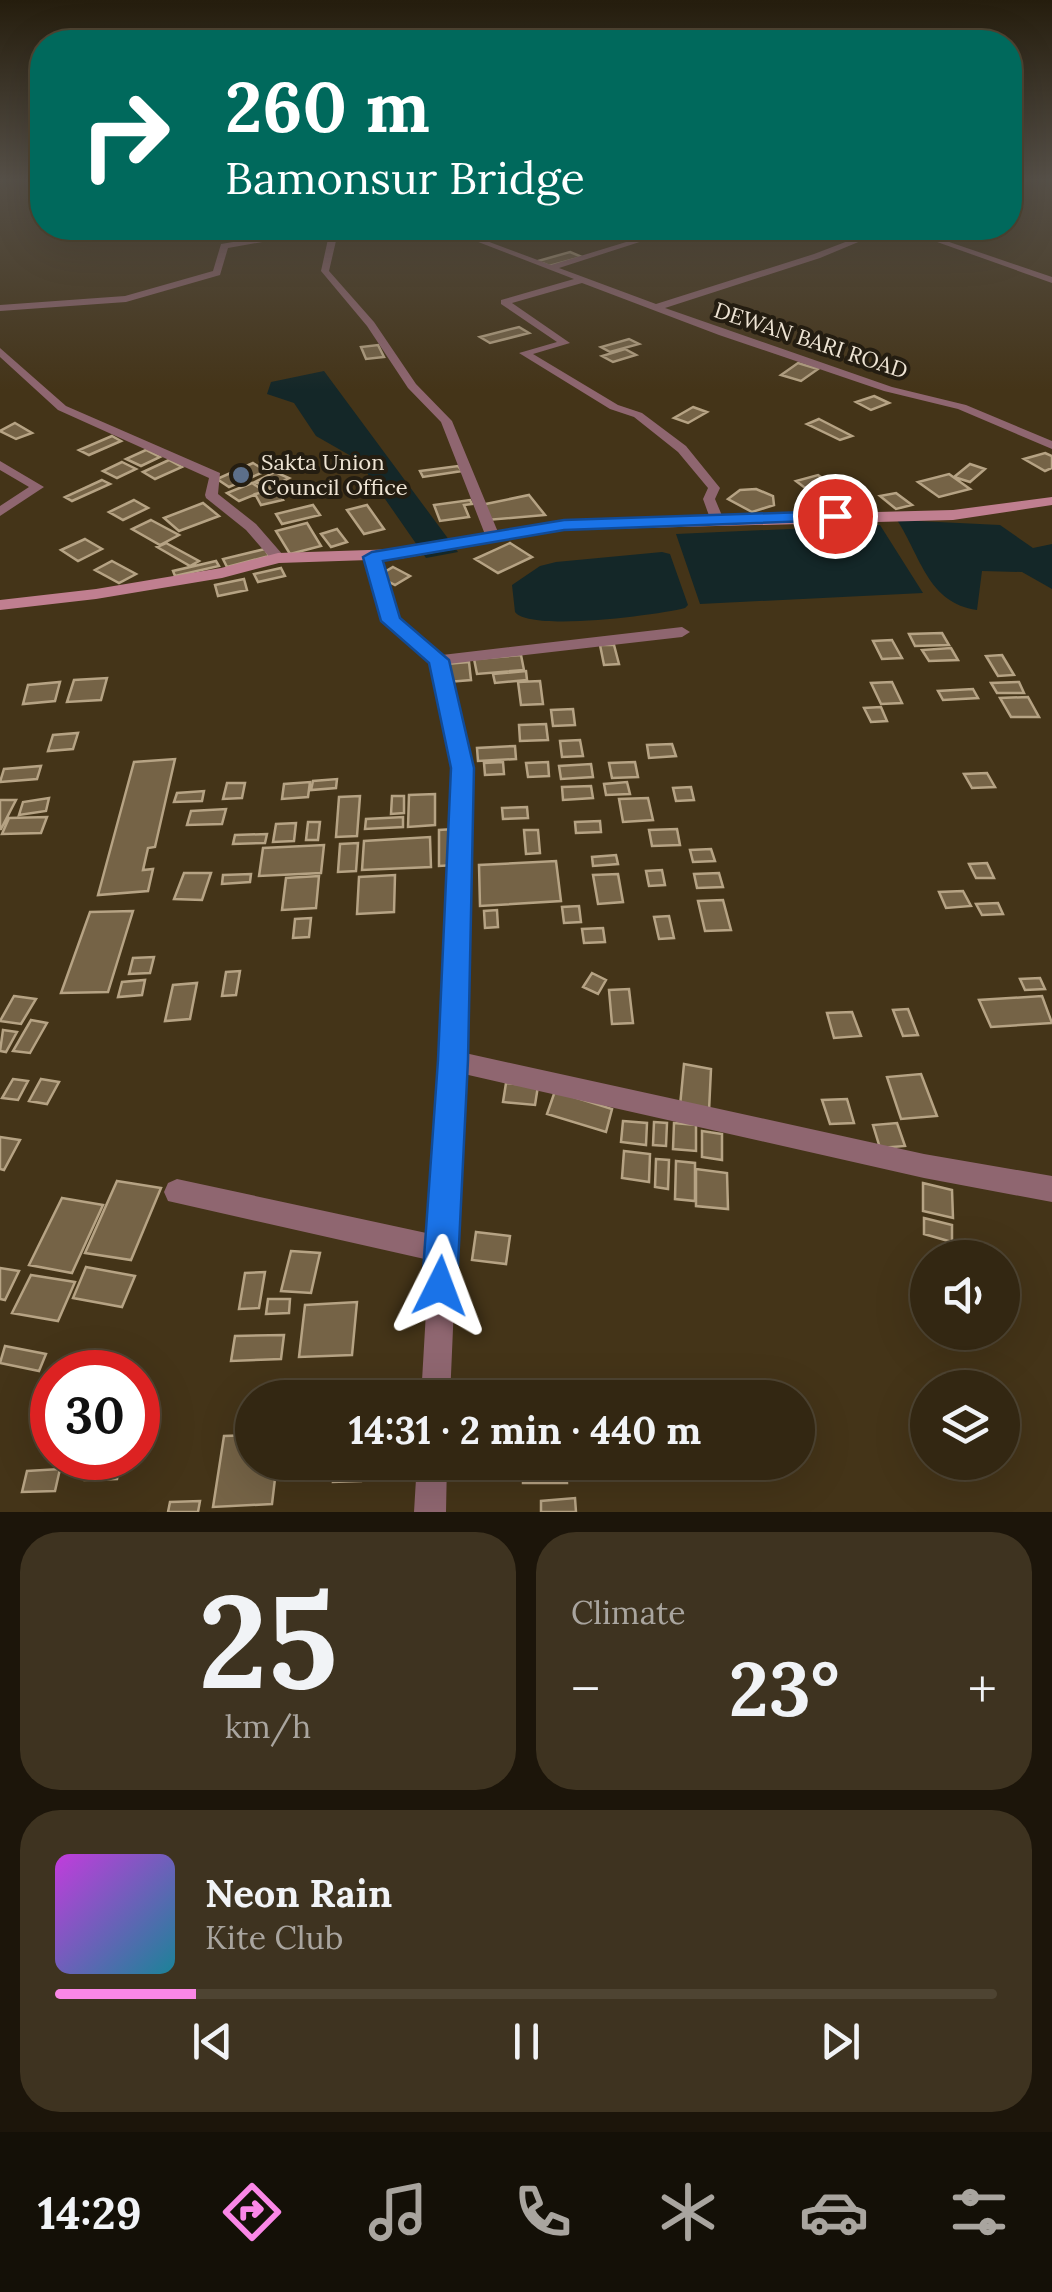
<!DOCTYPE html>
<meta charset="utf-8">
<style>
:root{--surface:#332712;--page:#3e3320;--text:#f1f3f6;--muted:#a9a59f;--line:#4e4432;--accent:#fa87e7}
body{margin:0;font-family:Lora,serif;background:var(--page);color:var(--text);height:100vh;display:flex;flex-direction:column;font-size:38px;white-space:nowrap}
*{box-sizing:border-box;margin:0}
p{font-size:32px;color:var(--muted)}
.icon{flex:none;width:55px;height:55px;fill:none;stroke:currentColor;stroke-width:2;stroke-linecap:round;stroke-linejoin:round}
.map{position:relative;height:1512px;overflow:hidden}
.details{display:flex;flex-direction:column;gap:20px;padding:20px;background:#1c150a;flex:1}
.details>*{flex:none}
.guide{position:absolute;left:30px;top:30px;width:992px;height:210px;border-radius:40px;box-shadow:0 10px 40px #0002,0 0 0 2px var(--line);background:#00695c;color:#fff;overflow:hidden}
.controls{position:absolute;left:910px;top:1240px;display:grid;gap:20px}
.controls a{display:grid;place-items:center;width:110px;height:110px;border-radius:50%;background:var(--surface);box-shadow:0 10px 40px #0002,0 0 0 2px var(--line);font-size:50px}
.speed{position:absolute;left:30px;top:1350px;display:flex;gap:20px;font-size:50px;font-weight:700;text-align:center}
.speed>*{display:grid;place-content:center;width:130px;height:130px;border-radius:50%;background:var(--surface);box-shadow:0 10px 40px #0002,0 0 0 2px var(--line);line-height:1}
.speed .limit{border:15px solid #d22;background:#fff;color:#111}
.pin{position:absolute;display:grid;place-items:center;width:85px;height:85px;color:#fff;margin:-42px;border:5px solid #fff;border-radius:50%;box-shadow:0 2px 10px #0007}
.me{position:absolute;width:110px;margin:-55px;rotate:3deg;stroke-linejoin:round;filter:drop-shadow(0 0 8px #0008)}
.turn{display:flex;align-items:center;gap:35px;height:210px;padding:0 30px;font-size:45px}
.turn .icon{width:130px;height:130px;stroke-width:2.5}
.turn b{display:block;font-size:70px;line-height:85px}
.big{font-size:75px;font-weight:800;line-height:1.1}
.details .card{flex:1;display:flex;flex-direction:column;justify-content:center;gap:15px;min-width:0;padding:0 35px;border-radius:40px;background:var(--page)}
.details .dial{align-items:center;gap:0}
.dial b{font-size:130px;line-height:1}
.song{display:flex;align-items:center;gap:30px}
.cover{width:120px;height:120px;border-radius:15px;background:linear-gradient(135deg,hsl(290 70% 55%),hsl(190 70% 35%))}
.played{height:10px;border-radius:5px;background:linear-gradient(90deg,var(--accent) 15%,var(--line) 15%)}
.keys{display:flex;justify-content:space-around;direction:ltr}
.heat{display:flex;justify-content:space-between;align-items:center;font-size:55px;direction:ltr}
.details .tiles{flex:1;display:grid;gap:20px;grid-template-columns:1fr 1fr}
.card:last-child{grid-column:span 2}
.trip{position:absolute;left:235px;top:1380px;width:580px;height:100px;border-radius:50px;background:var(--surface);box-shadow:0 10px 40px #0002,0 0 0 2px var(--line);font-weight:800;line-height:100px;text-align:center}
.dock{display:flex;height:160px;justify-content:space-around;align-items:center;background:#141007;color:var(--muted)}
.dock .icon{width:70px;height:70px}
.dock .selected{color:var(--accent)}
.dock b{font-size:45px;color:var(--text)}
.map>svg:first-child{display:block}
.water{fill:#142728}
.building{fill:#756346;stroke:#b6a384;stroke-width:2.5}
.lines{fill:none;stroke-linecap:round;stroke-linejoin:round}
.minor{fill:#8f6670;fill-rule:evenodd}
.secondary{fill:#c07f90;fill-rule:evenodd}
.route{fill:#1a73e8;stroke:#114b97;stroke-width:2.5}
.service-dot{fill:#5c6f8a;stroke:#241d11;stroke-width:4}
.labels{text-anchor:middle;stroke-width:8;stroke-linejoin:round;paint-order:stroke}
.far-street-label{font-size:22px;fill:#eee4d4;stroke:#241d11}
.far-poi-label{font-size:22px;fill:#eee4d4;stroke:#241d11;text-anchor:start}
</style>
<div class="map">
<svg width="1052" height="1512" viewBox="0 0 1052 1512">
<rect width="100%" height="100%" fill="#443418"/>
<path class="water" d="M324,371l134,181 -32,6 -68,-98 -42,-24 -22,-33 -27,-9 4,-12z
M897,520l103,5 33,23 19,-4v45l-30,-17 -40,-1 -5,39c-49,-7 -56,-53 -80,-90z
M880,525l43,68 -223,11 -24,-70z
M662,552l8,2 18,51 -3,3c-27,7 -155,24 -170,4l-3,-27 28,-19 16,-4z"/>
<path class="building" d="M570,252l12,5 -33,9 -11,-5z
M519,327l10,6 -39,10 -10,-6z
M629,339l10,5 -29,8 -9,-5z
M378,345l6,12 -18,2 -5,-12z
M625,349l11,6 -23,7 -11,-6z
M798,363l20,6 -17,12 -20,-6z
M874,396l15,7 -18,7 -15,-8z
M693,407l14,5 -19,11 -14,-5z
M819,419l33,17 -12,4 -33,-16z
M15,423l17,10 -16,6 -16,-8z
M112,436l9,5 -32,14 -10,-5z
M146,450l14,7 -19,9 -15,-7z
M1045,453l7,3v12l-7,3 -21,-12z
M169,460l13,7 -27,12 -12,-7z
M122,462l14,7 -19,9 -14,-7z
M253,463l13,8 -37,16 -12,-8z
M970,464l15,5 -15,13 -16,-5z
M458,466l4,5 -39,6 -3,-6z
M275,472l14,6 -20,10 -14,-6z
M949,474l21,15 -31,8 -21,-15z
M818,475l18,13 -23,6 -17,-13z
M102,480l8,4 -38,17 -7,-4z
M252,483l12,8 -25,10 -12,-8z
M276,489l7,11 -22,5 -6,-11z
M756,489l17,7 1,9 -22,7 -24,-13 12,-9z
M896,493l16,12 -16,4 -16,-13z
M529,495l16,20 -58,5 -6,-15z
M134,500l14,8 -25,12 -14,-8z
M470,500l2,4 -8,1 5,12 -29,4 -6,-16z
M203,503l16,13 -40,15 -15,-13z
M313,505l7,10 -38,9 -6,-10z
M367,505l17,24 -20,5 -17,-24z
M151,520l28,15 -19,10 -28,-16z
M307,523l14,23 -31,8 -14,-23z
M337,529l10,13 -16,5 -10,-13z
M85,539l17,10 -24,12 -17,-11z
M166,543l33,18 -9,5 -33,-19z
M510,543l22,14 -34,16 -23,-14z
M265,549l4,7 -42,11 -4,-8z
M112,561l24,13 -17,9 -24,-13z
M216,561l3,5 -44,10 -2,-5z
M393,567l17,9 -15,9 -17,-9z
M281,568l4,8 -27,6 -4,-8z
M244,579l3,11 -29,6 -3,-11z
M942,633l7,12 -34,1 -6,-12z
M892,640l10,18 -20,1 -9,-18z
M600,645h14l5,19 -15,1z
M951,648l7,12 -29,1 -7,-11z
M521,655l3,15 -47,4 -3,-15z
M1002,655l12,20 -16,1 -12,-20z
M469,662l2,18 -23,2 -2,-18z
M526,671l1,9 -32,3 -2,-9z
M107,678l-6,22 -34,2 7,-22z
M540,681l3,23 -22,1 -3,-23z
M60,682l-5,19 -32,3 5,-19z
M892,682l10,21 -21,1 -10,-21z
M1019,682l5,11h-27l-6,-10z
M973,689l5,9 -35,2 -5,-9z
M1028,697l11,20h-28l-11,-19z
M881,707l6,14 -16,1 -7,-14z
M573,709l2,16 -22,1 -2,-16z
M546,724l2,16 -28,1 -1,-16z
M78,733l-5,16 -25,2 5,-16z
M580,740l3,16 -21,1 -2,-16z
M672,744l4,12 -27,2 -2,-13z
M515,746l1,13 -38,2 -1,-13z
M175,759l-20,88 -7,1 -5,22 10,-1 -5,22 -50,4 36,-133z
M503,762l1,12 -19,1 -1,-12z
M548,762l1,14 -21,1 -2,-14z
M635,762l3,15 -26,1 -3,-15z
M591,764l2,13 -32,2 -2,-13z
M41,766l-4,13 -37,3 4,-13z
M987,773l8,14 -23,1 -8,-14z
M337,779l-1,9 -25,2 2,-9z
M310,782l-2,15 -26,2 2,-15z
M627,782l3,12 -24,1 -2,-11z
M227,783h18l-3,15 -19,1z
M591,786l2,12 -30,2 -1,-13z
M691,787l3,13 -18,1 -3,-13z
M204,791l-2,10 -28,1 3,-9z
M435,794v31l-27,2 1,-32z
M360,796l-3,40 -21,1 3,-40z
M392,796h12v17l-13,1z
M49,798l-3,13 -27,4 4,-13z
M648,798l5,22 -30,2 -4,-23z
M0,800h16l-15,29h-1z
M527,807l1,11 -25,1 -1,-11z
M226,809l-4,15 -35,1 4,-14z
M47,817l-6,16 -39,1 7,-16z
M403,817v10l-38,2 1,-10z
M600,821l1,11 -25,1 -1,-11z
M308,822h12l-2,18h-12z
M296,823l-2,18 -21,1 3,-18z
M454,829l1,36 -16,1v-36z
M677,829l3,16 -28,1 -3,-16z
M524,830h14l2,23 -14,1z
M267,834l-2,9 -32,1 2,-9z
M430,837l1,30 -69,3 2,-29z
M358,843l-2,28 -18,1 2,-28z
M324,845l-3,28 -62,3 4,-28z
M711,849l4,12 -22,1 -3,-12z
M616,855l2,9 -25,2 -1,-9z
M556,861l5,40 -81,5 -1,-41z
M987,863l7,15h-18l-7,-14z
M662,870l3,15 -16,1 -3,-15z
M184,873h27l-9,27 -28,-1z
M719,873l4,14 -26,1 -3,-14z
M251,874l-1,8 -28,2 1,-9z
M618,874l5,28 -25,2 -5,-29z
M395,875l-1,37 -37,2 2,-37z
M319,876l-3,32 -34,2 4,-32z
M963,891l8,15 -25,2 -7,-16z
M723,900l8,30 -26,1 -7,-30z
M998,903l5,11 -21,1 -6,-11z
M579,906l2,16 -17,1 -2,-16z
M497,910l1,17 -13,1 -1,-17z
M133,911l-25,81 -47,1 29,-81z
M669,916l5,22 -15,1 -5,-22z
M311,918l-2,19 -16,1 2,-19z
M603,928l2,14 -21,1 -2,-14z
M154,957l-4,16 -21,1 4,-16z
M240,971l-4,24 -14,1 4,-24z
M592,973l14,7 -8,14 -15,-7z
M1040,978l5,11 -20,1 -5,-11z
M145,980l-3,15 -24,2 4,-15z
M197,983l-7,36 -25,2 8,-36z
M629,989l4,34 -21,1 -3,-34z
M14,996l22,3 -15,25 -21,-3z
M1042,996l10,27 -61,4 -12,-27z
M908,1009l10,26 -15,1 -10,-26z
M852,1012l9,24 -27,2 -7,-25z
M31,1020l16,3 -17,30 -17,-2z
M3,1030l14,2 -11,20 -6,-1z
M684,1064l27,5 -2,42 -29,-5z
M921,1074l16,42 -36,3 -14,-42z
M13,1079l15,2 -10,19 -16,-2z
M41,1079l18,3 -12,22 -18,-3z
M506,1083l32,3 -3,19 -32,-3z
M555,1091l57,18 -6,23 -59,-18z
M847,1099l7,24 -24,1 -8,-24z
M623,1121l24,2 -1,22 -25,-3z
M654,1122l13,1 -1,23 -13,-1z
M674,1123l22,2v26l-23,-2z
M897,1123l8,23 -25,2 -7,-23z
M702,1131l20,3v26l-20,-3z
M0,1137l20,3 -16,30 -4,-1z
M624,1151l26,3 -1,28 -27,-4z
M656,1159l13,1 -1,29 -13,-2z
M676,1161l19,2v38l-20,-2z
M696,1169l31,4 1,36 -32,-3z
M117,1181l44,7 -30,72 -46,-7z
M923,1183l29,7 1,28 -30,-7z
M62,1198l41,7 -31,68 -43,-8z
M924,1218l28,7v17l-28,-8z
M476,1232l34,4 -4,28 -34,-4z
M291,1251l29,2 -9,40 -30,-2z
M86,1267l49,9 -13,31 -49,-9z
M0,1268l19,3 -14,29 -5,-1z
M265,1272l-6,36 -20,1 6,-36z
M31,1275l44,7 -17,39 -46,-8z
M268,1299h22l-1,14 -23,1z
M357,1302l-5,53 -53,2 6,-52z
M284,1335l-3,24 -50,2 4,-25z
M5,1346l41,8 -7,17 -39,-8z
M398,1382h33l-1,16h-33z
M492,1384h21v14h-21z
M252,1435v27h25l-5,42 -59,3 11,-71z
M90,1458h31l-4,21 -32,1z
M335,1462h27l-1,19 -28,1z
M523,1462h43l1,21h-44z
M60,1469l-5,22 -33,1 5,-21z
M575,1498l1,14h-35v-11z
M200,1501l-2,11h-30l2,-10z"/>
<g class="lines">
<path class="minor" d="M318,228h21l-10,43 45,51 42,62 36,37 48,116 -2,3h-10l-2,-3 -45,-115 -33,-34 -41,-62 -46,-55 9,-41 -102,18 -8,27 -94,27 -126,9v-6l125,-9 88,-25 8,-27z
M442,228h10l99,37 121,-37h11l-124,40 97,36 158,-50 68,-26h10l-72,30 -155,50 227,79 74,18 86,36v8l-94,-40 -74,-18 -165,-56 -137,-52 -70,20 58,40 -37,11 85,51 24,8 44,33 34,42 -5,11 8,19 -7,4 -5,-1 -8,-22 5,-11 -30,-36 -44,-35 -24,-8 -91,-56 38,-11 -56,-38v-4l73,-21z
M898,228h10l144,49v6z
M0,348l66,58 154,67 -2,21 38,30 27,31v6h-10l-27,-31 -40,-32 -1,-3 4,-17 -151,-68 -58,-53z
M0,461l44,26 -44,29v-10l29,-19 -29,-17z
M373,553l7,4 18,62 44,36 240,-28 8,5 -8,5 -234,27 24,104 -7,285 459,101 128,22v26l-128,-24 -460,-104 -14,324h-29l8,-138 -261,-59 -4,-9 4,-9 9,-4 254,55 23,-466 -22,-106 -49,-41 -17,-64z
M417,1462h30l-1,50h-32z"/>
<path class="secondary" d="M1052,497v8l-99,15 -389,10 -165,29 -120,4 -57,15 -126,21 -96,11v-10l96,-11 125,-21 57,-15 121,-4 165,-29 389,-10z"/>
</g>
<linearGradient id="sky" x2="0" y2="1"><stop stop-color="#251d0d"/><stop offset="0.46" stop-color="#565048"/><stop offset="1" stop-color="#565048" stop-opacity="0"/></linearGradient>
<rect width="1052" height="390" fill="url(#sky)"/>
<path class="route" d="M835,511l8,5 -2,4 -277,10 -181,31 17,57 49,42 25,108 -6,292 -11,226 -5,13 -12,5 -13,-5 -5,-13 16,-226 13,-292 -22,-105 -48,-42 -18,-64 9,-5 192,-32z"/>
<circle class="service-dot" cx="241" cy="475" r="10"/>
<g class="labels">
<g class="far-street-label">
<text transform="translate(811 340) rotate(18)" y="8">DEWAN BARI ROAD</text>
</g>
<g class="far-poi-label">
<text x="261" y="470">Sakta Union<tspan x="261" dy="25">Council Office</tspan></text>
</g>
</g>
</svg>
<div class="controls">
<a><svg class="icon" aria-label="sound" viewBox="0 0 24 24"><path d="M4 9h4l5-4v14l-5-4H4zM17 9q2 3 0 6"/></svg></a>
<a><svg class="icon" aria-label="layers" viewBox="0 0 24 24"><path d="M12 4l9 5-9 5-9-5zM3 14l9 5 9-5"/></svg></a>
</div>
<div class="speed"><div class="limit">30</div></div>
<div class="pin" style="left:835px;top:516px;background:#d93025"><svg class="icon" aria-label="arrive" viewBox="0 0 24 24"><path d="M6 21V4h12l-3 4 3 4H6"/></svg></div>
<svg class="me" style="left:440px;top:1286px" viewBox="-20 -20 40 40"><path d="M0-17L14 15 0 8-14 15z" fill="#1a73e8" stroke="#fff" stroke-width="4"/></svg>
<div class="trip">14:31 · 2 min · 440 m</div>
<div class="guide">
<div class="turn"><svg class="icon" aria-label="right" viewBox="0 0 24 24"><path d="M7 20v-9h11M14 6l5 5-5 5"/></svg><div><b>260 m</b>Bamonsur Bridge</div></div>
</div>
</div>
<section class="details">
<div class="tiles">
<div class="card dial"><b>25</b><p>km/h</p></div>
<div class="card"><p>Climate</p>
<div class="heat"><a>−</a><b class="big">23°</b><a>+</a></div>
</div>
<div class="card">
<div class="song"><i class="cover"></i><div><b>Neon Rain</b><p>Kite Club</p></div></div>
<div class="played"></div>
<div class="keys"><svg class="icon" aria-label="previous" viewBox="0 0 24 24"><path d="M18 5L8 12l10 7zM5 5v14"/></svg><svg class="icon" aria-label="pause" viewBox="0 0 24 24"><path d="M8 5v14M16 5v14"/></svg><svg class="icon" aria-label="next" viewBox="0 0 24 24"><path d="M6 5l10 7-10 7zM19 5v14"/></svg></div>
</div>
</div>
</section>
<nav class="dock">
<b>14:29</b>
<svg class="icon selected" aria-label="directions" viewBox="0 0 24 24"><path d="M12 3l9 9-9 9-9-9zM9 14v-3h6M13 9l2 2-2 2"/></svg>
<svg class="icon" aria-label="music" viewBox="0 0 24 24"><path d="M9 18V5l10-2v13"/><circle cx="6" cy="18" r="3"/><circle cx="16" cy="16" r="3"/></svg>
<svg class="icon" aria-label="phone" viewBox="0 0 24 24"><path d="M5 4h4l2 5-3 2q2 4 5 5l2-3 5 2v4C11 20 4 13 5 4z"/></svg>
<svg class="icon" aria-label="climate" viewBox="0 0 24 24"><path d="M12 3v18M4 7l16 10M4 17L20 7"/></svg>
<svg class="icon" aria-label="car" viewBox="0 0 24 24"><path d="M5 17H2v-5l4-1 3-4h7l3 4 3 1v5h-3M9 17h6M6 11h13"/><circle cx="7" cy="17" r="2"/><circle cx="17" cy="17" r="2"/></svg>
<svg class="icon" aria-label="filters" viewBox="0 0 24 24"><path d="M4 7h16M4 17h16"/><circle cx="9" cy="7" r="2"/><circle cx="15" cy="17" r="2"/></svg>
</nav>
